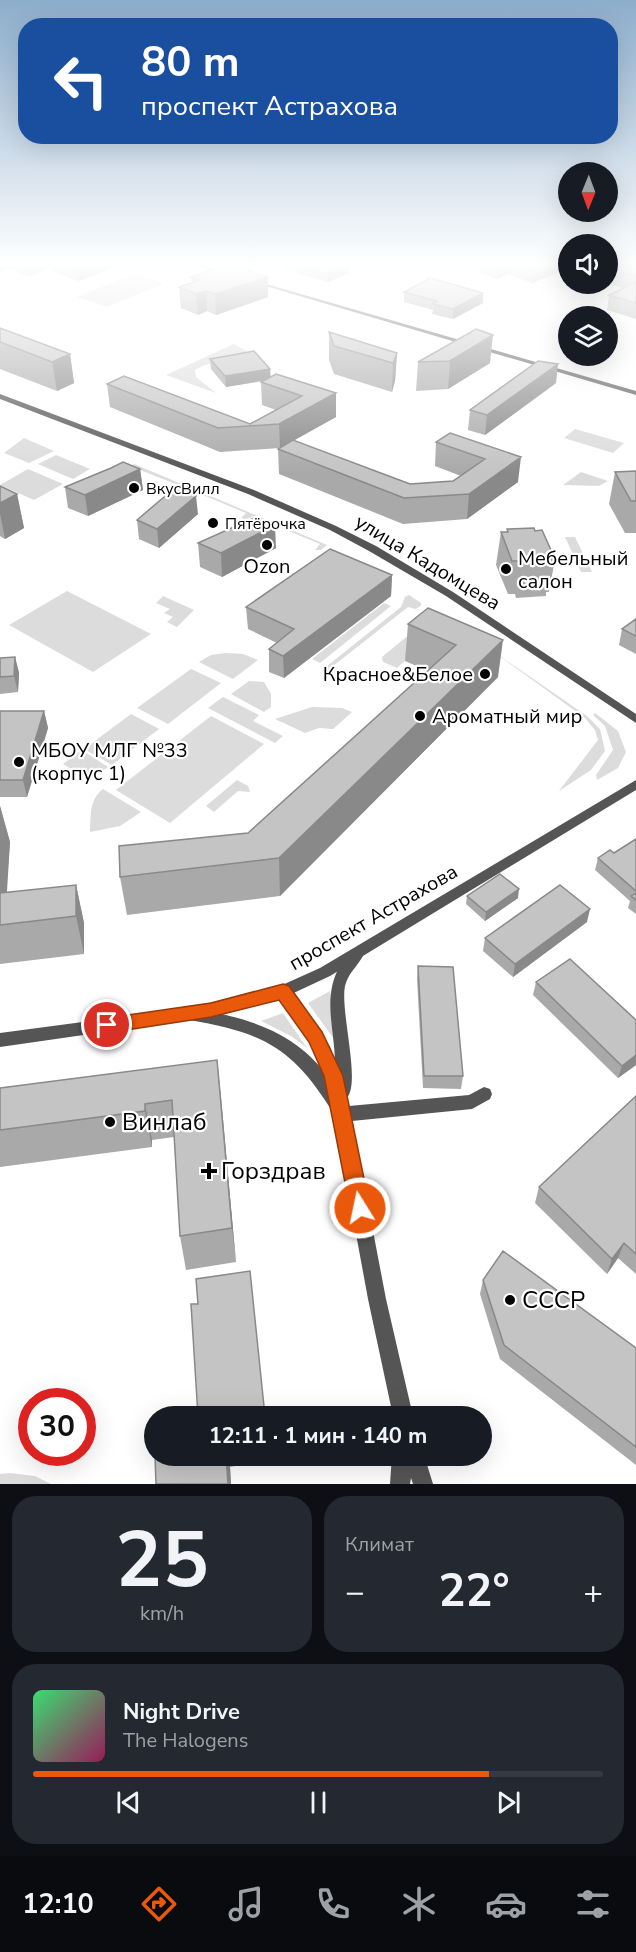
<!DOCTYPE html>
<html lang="ru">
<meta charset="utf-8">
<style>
:root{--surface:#171b24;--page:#242831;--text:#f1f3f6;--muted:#9ea1a6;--line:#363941;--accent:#ea580c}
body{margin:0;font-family:"Nunito Sans",sans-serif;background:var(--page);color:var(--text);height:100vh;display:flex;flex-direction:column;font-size:22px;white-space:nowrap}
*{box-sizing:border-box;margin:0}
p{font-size:20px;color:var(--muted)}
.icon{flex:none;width:33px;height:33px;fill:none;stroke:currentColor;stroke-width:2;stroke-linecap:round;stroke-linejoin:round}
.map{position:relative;height:1484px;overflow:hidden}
.sheet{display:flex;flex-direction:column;gap:12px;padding:12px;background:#0d0f14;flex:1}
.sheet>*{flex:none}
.guide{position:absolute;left:18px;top:18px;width:600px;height:126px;border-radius:24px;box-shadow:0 6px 24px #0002;background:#1a4fa0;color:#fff;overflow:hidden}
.needle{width:39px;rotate:181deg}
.controls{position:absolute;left:558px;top:162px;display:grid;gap:12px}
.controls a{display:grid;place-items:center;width:60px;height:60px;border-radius:50%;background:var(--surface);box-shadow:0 6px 24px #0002;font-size:30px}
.speed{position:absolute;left:18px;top:1388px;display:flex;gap:12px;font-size:30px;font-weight:700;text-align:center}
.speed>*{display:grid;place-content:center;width:78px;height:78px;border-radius:50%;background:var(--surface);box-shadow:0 6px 24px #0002;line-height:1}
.speed .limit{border:9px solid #d22;background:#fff;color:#111}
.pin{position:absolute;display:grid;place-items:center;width:51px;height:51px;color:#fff;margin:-26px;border:3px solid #fff;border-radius:50%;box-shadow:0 2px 6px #0007}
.me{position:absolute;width:66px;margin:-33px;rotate:350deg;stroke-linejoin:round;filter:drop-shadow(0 0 4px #0008)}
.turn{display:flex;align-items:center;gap:21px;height:126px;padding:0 24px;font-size:27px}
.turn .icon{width:78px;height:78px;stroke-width:2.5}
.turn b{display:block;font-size:42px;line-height:51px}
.big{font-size:45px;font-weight:700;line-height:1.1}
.sheet .tile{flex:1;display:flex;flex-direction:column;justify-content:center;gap:9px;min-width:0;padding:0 21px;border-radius:24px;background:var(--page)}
.sheet .dial{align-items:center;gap:0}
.dial b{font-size:78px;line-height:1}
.song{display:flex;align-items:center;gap:18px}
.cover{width:72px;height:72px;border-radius:9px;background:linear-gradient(135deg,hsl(140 70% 55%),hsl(330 70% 35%))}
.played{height:6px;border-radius:3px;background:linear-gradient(90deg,var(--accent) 80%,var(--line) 80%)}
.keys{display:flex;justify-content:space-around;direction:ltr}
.heat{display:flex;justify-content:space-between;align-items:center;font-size:33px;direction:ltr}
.sheet .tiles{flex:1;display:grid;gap:12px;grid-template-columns:1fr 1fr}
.tile:last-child{grid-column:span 2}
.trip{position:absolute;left:144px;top:1406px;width:348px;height:60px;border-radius:30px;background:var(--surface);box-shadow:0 6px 24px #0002;font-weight:700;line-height:60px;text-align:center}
.dock{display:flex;height:96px;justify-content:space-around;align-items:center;background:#090b0e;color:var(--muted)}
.dock .icon{width:42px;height:42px}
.dock .current{color:var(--accent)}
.dock b{font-size:27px;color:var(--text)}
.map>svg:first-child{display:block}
.green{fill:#dcdcdc}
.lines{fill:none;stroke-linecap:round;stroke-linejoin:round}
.minor{fill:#555;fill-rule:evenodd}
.tertiary{fill:#555;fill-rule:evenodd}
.wall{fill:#a9a9a9}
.shaded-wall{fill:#898989}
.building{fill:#c4c4c4;stroke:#898989;stroke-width:1.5}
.route{fill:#ea580c;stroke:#983908;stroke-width:1.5}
.poi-dot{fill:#000;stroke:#fff;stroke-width:2}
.labels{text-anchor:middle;stroke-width:4.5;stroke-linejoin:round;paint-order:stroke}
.far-poi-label{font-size:16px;fill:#000;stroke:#fff;text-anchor:start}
.poi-label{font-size:20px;fill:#000;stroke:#fff;text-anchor:start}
.street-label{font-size:20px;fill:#000;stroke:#fff}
.near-poi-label{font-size:24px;fill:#000;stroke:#fff;text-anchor:start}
</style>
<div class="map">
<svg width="636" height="1484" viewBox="0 0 636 1484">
<rect width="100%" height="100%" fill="#fff"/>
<path class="green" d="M135,274l29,9 -57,24 -30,-10z
M234,344l19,11 -49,10 -9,5 1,7 20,16 -50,-18z
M575,429l49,14 -11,10 -49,-15z
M24,438l30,13 -25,12 -25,-10z
M56,455l34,14 -17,10 -35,-15z
M134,464l193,81 -6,5h-6l5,-6 -67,-28 -7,4 -5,-2 5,-5 -62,-26 -6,4 -4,-2 4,-4 -43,-17 -9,1z
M28,469l35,15 -29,16 -34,-15z
M581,472l27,9 -9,5 -36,-1z
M565,537h10l17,35h-11z
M67,591l84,43 -58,38 -84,-47z
M409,595l12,8v3l-6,3 -7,-2 -75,59 7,4 -3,3 -15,-3 79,-63 4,-10z
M163,596l31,14 -17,17 -10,-5 6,-5 -9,-4 6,-4 -14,-6z
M384,603l7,3 -71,57 -8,-4z
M410,634l19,5 -32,29 -14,-6 -1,-5z
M484,645l103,71 13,13 5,22 -14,19 -32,21 39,-51 -3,-10 -10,-12z
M225,653l18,1 15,6 -25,19 -34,-17 12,-7z
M191,669l30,14 -53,41 -31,-16z
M249,681l15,1 7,12v13l-7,5 -33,-18z
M223,697l36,18 -6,6 30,15 -8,7 -67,-35z
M312,707l30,1 10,4 -19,17 -14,-1 -14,5 -30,-14z
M595,713l23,18 8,21 -8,16 -21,12 -1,-5 17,-25 -8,-24 -12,-11z
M131,714l28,15 -47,36 -28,-16z
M211,716l53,28 -94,79 -54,-33z
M82,750l26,17 -18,13 -27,-16z
M237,780l11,6 2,6 -12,-1 -24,21 -8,-6z
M103,789l38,23 -21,14 -30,6c1,-17 -1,-32 13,-43z
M330,991l6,51 -28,-39z
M283,1013l24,35 -16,-12 -30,-15z
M10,1473l25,3 16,8h-51v-10z"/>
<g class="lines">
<path class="minor" d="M0,394l254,96 82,36 40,20 77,46 183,122v9l-190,-127 -77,-45 -39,-21 -82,-36 -248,-95z
M357,948l5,2 2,4c-6,12 -16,19 -19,32 -5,26 16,95 2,112l2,8 120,-11 15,-8 6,2 2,5 -2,5 -18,10 -120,12 34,178 27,117h-20l-25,-117 -35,-190 -3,-1c-39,-62 -70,-76 -141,-88l-5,-1 -3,-5 3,-5 5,-1c51,8 99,20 133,61l-5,-14 -41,-63 2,-4 5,-2 5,2 42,59 5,13c-1,-33 -13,-65 6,-96 4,-7 9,-13 16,-16z
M392,1455h32l9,29h-20l-2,-6 -1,6h-20z"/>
<path class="tertiary" d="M198,266h9l22,7 -3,2z
M252,280l384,111v4l-384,-113z
M636,780v10l-306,186 -47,22 -95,22 -188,27v-14l188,-25 92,-22 40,-18z"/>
</g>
<path class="wall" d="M0,266h118l-39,15 -26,-9 -1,-5 -23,9 -20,-7 -9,3z
M286,266h63v7l-21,9 -42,-12z
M480,266h88v5l-4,-1 -32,13 -24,-9 -11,5 -18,-6z
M608,266h28v53l-29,-9 2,-15 14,-7 -16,-4z
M191,277l77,20 -52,18 -9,-4 -9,4 -17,-7 -2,-21 13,-4z
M404,292l79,1v10l-30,16 -21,-5 1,-4 -29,-8z
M0,328l70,26 4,29 -17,8 -57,-22z
M476,329l14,34 -42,26 -32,2 2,-29z
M329,332l68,21 -2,28 -3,11 -58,-18 -5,-14z
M210,359l60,10v8l66,40 -43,24 117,43 43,-3 8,-5 -26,-10 1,-24 14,-9 68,49 -51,37 -64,5 -124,-50 -1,-25 2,-1 -60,4 -110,-45 -3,-23 143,40 26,-14 -14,-5 -1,-23 2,-1 -37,6 -15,-18z
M556,383l-71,52 -17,-5 2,-20z
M140,469l3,21 -55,26 -20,-8 -3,-21z
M636,471v62h-11l-16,-29 6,-32z
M0,486l17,8 7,34 -19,11 -5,-3z
M198,514l-39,34 -20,-9 -2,-19z
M507,529l28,2 20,28 -6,33h-3v4l-30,2 -1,-4h-7l-12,-29 5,-33h6z
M198,543l78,5 -54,29 -22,-10z
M392,575l-1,21 -107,82 -15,-6v-23l8,-6 -29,-14 -2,-22z
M428,608l70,69 -218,219 -153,19 -7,-38 128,-44 180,-162 -23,-10 3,-37z
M636,619v35l-17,-9 3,-16z
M15,657l4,16 -1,19 -18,2v-36z
M0,711h44l4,17 -21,69h-27z
M0,806l10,36 -4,51 70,-8 8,38v31l-84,10z
M636,839v75l-8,-6 2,-7 -35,-31 3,-12 16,-5z
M467,896l51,2 -33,23 -19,-17z
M587,922l-74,55 -30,-26 2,-13z
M418,966l45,110 -2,13 -38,-1 -6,-109z
M536,982l100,83 -18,13 -85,-83z
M217,1060l19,202 -50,8 -6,-34 -6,-99 -22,3v7l-152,20v-79z
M636,1096v178l-18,-16 -11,16 -72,-71 4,-16z
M483,1280l153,68v117l-136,-106 -20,-65z
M155,1455h113l1,5 -39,7 1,17h-75z"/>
<path class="shaded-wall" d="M0,266h9v3l-9,3z
M27,266h25v1l-23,9z
M85,266h33l-39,15 -1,-13z
M344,266h5v7l-21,9v-9z
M498,266h11l-1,8 -11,5z
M541,266h24l-1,4 -32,13 2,-15z
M268,277v20l-52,18 -1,-21z
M206,291l1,20 -9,4 -2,-21z
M483,293v10l-30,16v-10z
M493,335l-3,28 -42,26 2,-28z
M397,353l-2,28 -3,11 1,-29z
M70,354l4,29 -17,8 -5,-29z
M558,364l-2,19 -71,52 2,-20z
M270,369l1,10 -45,8 -1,-11z
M336,393v24l-56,31 -1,-24z
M521,457l-3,25 -51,37 2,-25z
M140,469l3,21 -55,26 -3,-21z
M17,494l7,34 -19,11 -5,-25v-11z
M196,496l2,18 -39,34 -2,-19z
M275,525l1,23 -54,29 -1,-24z
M392,575l-1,21 -107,82 -1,-22z
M503,640l-5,37 -218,219 -1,-38z
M15,657l4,16 -1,19 -4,-16z
M44,711l4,17 -21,69 -4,-17z
M0,806l10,36 -5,82 -5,-5z
M76,885l8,38v31l-8,-38z
M519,889l-1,9 -33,23 1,-9z
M590,909l-3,13 -74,55 2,-13z
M636,1055v10l-18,13 4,-12z
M217,1060l4,37 15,165 -4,-34z
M145,1104l7,36v7l-7,-36z
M624,1243l-6,15 -11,16 5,-15z
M226,1455h2l2,12 1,17h-3z"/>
<path class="building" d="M69,266h16l-7,2z
M223,266h12l33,11 -53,17 -9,-3 -10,3 -17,-7 21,-7 -9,-3z
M304,266h40l-16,7z
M527,266h14l-7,2z
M608,266h28v11l-28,-9z
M430,278l53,15 -30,16 -20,-5 4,-3 -33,-9z
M636,282v21l-27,-8z
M0,328l70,26 -18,8 -52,-20z
M476,329l17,6 -43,26 -32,1z
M329,332l68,21 -4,10 -59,-17z
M254,351l16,18 -45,7 -15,-17z
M538,361l20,3 -71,51 -17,-5z
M276,374l60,19 -57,31 -61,4 -111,-44 17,-8 126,48 52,-28 -41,-14z
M450,433l71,24 -52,37 -65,4 -126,-49 15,-9 117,44 43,-3 32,-22 -49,-17z
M123,462l17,7 -55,26 -20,-8 46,-19z
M636,471v30h-5l-16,-29z
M0,486l17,8 -17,9z
M178,488l18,8 -39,33 -20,-9 27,-23z
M256,517l19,8 -54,28 -23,-10z
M534,528l1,3 7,-1 13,29h-6l2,4 -30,1 -2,-3h-7l-11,-29h7l-1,-3z
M330,549l62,26 -109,81 -14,-7 25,-20 -48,-22z
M428,608l75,32 -224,218 -159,19 -1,-31 129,-13 208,-188 -48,-21z
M636,619v17l-14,-7z
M15,657l-1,19 -14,1v-19z
M0,711h44l-21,69h-23z
M636,839v52l-38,-33 12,-8 4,3z
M500,874l19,15 -33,23 -19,-16z
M76,885v31l-76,9v-32z
M560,885l30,24 -75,55 -30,-26z
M636,893v7l-5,-4z
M570,959l66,61v35l-14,11 -86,-84z
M418,966l35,1 10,109h-39z
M217,1060l15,168 -52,8 -8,-136 -27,4v7l-145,19v-42z
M636,1096v158l-12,-11 -12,16 -73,-72z
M503,1251l133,97v99l-132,-102 -21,-65z
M250,1271l15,145h-67l-7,-112h7l-2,-25z
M155,1455h71l2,29h-72z"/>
<linearGradient id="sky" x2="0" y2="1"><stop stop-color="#8cadcc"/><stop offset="0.56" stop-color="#fff"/><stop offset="1" stop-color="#fff" stop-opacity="0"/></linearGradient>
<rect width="636" height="473" fill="url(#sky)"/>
<path class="route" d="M283,984l6,2 33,46 21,44 27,132 -3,7 -7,2 -7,-2 -3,-7 -26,-132 -15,-34 -30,-42 -68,17 -104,16 -6,-3 -3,-5 3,-5 6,-2 104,-15z"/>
<g class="poi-dot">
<circle cx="134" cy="488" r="6"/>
<circle cx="213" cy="523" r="6"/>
<circle cx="267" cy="545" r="6"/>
<circle cx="506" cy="569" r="6"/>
<circle cx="485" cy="674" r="6"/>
<circle cx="420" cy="716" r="6"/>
<circle cx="19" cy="762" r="6"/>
<circle cx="110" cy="1122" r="6"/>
<path d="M206 1162h6v6h6v6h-6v6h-6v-6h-6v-6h6z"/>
<circle cx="510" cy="1300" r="6"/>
</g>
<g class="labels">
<g class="far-poi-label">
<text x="146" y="494">ВкусВилл</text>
<text x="225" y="529">Пятёрочка</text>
</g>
<g class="poi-label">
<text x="518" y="565">Мебельный<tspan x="518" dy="23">салон</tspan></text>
<text x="267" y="573" text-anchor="middle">Ozon</text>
<text x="473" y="681" text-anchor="end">Красное&amp;Белое</text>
<text x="432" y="723">Ароматный мир</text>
<text x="31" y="757">МБОУ МЛГ №33<tspan x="31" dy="23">(корпус 1)</tspan></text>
</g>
<g class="street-label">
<text transform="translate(428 562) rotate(31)" y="7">улица Кадомцева</text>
<text transform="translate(373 917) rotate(-30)" y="7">проспект Астрахова</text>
</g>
<g class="near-poi-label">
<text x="122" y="1130">Винлаб</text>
<text x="221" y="1179">Горздрав</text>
<text x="522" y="1308">СССР</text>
</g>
</g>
</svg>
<div class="controls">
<a><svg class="needle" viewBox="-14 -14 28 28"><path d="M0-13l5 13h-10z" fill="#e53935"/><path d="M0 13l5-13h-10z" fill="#9ea1a6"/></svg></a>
<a><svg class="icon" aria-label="sound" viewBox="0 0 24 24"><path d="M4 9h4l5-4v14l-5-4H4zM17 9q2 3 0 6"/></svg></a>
<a><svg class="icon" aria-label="layers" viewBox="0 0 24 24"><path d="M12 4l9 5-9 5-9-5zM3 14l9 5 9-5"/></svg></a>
</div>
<div class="speed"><div class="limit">30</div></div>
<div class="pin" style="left:107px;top:1025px;background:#d93025"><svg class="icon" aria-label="arrive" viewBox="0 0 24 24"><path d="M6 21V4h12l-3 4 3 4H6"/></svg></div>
<svg class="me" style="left:360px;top:1208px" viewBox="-20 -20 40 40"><circle r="17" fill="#ea580c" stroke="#fff" stroke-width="3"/><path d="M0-11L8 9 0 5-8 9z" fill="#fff"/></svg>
<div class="trip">12:11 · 1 мин · 140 m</div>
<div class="guide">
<div class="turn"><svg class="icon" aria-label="left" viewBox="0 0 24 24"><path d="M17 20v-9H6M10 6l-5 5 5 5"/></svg><div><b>80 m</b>проспект Астрахова</div></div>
</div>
</div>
<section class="sheet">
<div class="tiles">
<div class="tile dial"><b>25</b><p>km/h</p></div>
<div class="tile"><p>Климат</p>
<div class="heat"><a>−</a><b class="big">22°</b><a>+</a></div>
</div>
<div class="tile">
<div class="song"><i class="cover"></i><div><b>Night Drive</b><p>The Halogens</p></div></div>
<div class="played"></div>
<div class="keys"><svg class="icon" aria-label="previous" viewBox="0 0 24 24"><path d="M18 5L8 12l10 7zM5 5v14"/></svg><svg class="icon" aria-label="pause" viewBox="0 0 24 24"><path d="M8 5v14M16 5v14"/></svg><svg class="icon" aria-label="next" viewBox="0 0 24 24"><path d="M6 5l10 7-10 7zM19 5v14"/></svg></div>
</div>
</div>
</section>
<nav class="dock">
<b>12:10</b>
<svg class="icon current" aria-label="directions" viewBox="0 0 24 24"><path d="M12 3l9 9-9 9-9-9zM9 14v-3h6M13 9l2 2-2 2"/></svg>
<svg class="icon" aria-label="music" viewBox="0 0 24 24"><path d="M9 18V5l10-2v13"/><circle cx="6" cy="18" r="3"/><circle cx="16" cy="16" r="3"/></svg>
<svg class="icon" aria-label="phone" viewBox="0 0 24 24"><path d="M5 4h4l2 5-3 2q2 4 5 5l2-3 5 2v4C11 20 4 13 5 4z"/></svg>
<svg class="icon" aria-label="climate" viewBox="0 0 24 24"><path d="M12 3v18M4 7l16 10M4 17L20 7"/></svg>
<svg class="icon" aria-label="car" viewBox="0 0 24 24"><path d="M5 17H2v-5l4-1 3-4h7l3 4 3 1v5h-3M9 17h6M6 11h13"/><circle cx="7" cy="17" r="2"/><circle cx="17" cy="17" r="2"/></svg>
<svg class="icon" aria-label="filters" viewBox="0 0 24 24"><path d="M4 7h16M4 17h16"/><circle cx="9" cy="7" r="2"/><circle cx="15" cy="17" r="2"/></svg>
</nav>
